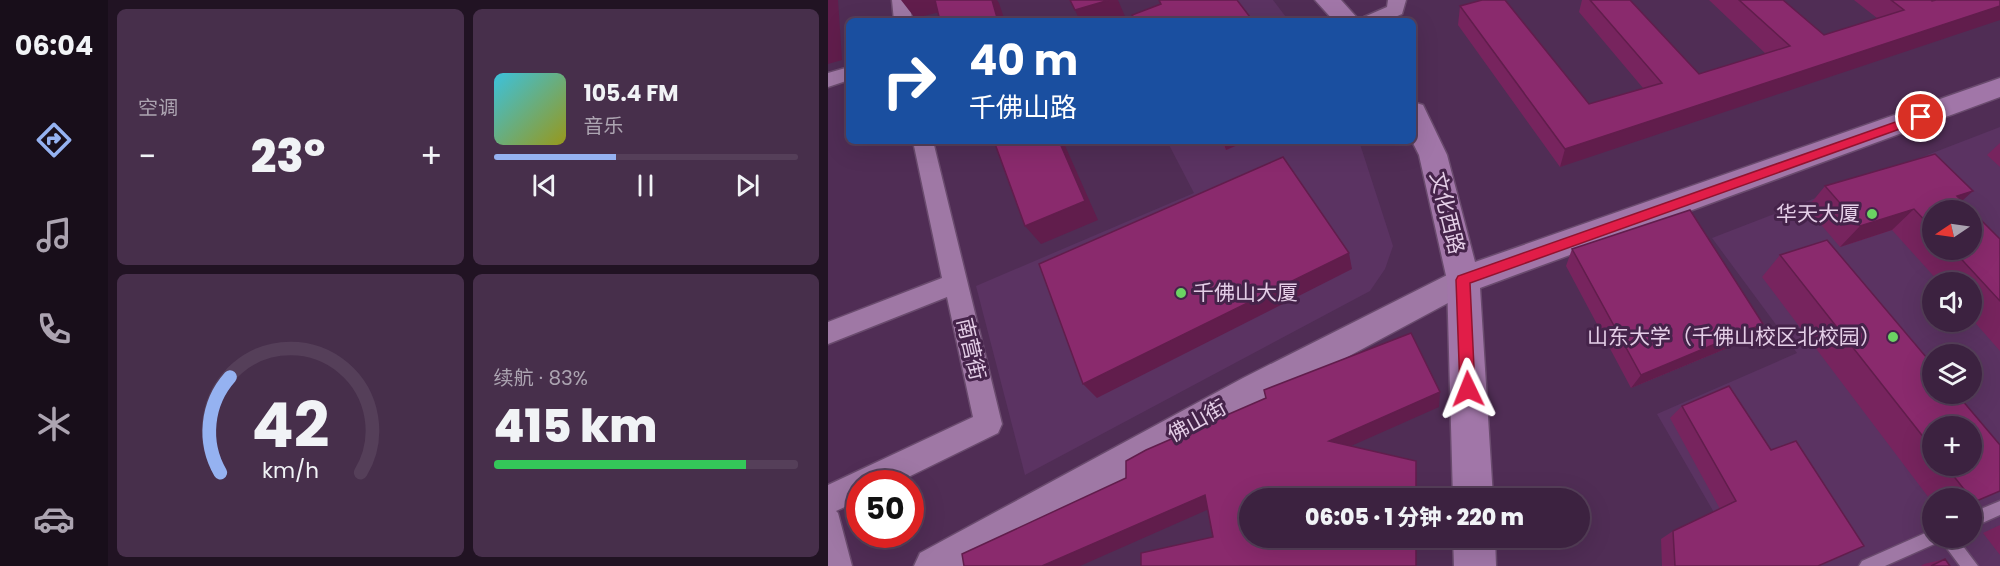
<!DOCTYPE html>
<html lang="zh">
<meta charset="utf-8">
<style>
:root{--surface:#3c2240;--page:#472f4b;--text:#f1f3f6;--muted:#aca4b1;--line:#553f59;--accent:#95b2f1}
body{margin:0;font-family:Poppins,"Noto Sans SC",sans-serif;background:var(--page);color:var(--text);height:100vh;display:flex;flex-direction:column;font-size:22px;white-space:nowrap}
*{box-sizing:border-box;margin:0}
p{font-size:20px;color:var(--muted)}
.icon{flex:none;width:33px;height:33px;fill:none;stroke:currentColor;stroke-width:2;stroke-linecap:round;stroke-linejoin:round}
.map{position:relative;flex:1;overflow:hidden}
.details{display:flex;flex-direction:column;gap:9px;padding:9px;background:#211323;width:720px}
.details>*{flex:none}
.hud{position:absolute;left:18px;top:18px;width:570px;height:126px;border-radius:9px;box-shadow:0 6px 24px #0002,0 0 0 2px var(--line);background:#1a4fa0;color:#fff;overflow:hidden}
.needle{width:39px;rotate:257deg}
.buttons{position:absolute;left:1094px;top:200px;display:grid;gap:12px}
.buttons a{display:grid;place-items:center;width:60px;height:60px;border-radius:50%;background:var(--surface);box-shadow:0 6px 24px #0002,0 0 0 2px var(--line);font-size:30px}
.speed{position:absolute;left:18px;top:470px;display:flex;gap:12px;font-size:30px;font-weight:700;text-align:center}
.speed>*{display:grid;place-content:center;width:78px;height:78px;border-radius:50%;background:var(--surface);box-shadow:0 6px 24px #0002,0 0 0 2px var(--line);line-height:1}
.speed .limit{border:9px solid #d22;background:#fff;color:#111}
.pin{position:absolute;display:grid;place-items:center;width:51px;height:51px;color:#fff;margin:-26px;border:3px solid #fff;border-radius:50%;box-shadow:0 2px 6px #0007}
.me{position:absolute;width:66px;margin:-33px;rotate:358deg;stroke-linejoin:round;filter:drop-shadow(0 0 4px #0008)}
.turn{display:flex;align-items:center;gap:21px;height:126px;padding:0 24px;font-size:27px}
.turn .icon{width:78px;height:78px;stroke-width:2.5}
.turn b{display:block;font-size:42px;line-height:51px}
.big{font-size:45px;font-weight:800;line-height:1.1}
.details .tile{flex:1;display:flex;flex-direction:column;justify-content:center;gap:9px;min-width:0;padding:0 21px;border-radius:9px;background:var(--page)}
.details .dial{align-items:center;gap:0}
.dial svg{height:156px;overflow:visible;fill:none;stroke:var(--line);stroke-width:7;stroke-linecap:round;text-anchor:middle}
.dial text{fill:var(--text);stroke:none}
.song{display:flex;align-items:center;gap:18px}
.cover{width:72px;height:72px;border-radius:9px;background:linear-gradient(135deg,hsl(190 70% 55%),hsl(60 70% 35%))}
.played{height:6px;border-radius:3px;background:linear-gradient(90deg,var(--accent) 40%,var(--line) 40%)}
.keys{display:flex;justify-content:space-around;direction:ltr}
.heat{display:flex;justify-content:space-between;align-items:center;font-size:33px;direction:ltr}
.charge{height:9px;border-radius:4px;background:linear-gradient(90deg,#34c759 83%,var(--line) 0)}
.details .tiles{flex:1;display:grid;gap:9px;grid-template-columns:repeat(2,1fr)}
.trip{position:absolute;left:411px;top:488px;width:351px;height:60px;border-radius:30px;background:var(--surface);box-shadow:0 6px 24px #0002,0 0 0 2px var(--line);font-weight:800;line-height:60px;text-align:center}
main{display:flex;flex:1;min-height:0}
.menu{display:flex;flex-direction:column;width:108px;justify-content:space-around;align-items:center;background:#180e1a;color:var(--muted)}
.menu .icon{width:42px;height:42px}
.menu .selected{color:var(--accent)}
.menu b{font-size:27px;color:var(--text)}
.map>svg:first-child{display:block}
.built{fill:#5b3362;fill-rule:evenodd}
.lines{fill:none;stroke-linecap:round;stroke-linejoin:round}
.service-casing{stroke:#6a4b6e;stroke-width:3}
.minor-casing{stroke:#6a4b6e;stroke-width:3}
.tertiary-casing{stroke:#6a4b6e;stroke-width:3}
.secondary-casing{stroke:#6a4b6e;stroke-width:3}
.service{fill:#9f78a5;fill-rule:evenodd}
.minor{fill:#9f78a5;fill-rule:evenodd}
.tertiary{fill:#9f78a5;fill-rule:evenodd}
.secondary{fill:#a176a8;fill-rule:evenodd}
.wall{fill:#77245e;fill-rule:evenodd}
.shaded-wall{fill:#611d4c}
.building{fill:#8a2a6d;stroke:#611d4c;stroke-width:1.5}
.route{fill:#e11d48;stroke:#92132f;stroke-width:1.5}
.poi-dot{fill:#6bd363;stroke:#45234a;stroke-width:2}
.labels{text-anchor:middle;stroke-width:6;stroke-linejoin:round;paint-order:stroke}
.street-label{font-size:21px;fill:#e4cee7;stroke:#45234a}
.poi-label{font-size:21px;fill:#e4cee7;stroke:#45234a;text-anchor:end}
</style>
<main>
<nav class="menu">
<b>06:04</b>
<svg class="icon selected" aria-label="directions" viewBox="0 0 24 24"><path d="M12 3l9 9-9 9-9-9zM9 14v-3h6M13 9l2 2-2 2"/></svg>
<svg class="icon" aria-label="music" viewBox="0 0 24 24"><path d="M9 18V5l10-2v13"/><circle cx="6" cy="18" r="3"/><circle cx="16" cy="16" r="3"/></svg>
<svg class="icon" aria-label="phone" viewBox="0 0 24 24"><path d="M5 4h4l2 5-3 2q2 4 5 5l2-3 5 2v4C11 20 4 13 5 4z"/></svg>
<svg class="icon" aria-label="climate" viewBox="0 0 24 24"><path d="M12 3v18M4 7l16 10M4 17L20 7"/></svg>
<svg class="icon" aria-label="car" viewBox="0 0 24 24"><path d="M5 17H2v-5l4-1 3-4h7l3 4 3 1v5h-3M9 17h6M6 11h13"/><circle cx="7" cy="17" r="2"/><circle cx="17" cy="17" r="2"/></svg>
</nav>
<section class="details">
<div class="tiles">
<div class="tile"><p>空调</p>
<div class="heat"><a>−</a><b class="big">23°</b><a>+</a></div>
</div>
<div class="tile">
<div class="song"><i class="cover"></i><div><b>105.4 FM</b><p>音乐</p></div></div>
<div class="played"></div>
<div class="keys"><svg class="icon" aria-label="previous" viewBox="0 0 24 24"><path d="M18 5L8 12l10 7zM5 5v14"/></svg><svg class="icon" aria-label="pause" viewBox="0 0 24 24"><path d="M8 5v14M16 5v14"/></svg><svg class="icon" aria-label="next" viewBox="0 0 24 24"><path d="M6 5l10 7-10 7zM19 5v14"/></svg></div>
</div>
<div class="tile dial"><svg viewBox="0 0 100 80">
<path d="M14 69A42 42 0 1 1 86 69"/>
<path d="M14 69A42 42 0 0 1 19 20" stroke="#95b2f1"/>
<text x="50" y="56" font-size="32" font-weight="700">42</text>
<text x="50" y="72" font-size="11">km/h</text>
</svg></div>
<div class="tile"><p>续航 · 83%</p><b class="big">415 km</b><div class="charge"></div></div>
</div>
</section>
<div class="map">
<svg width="1172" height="566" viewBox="0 0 1172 566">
<rect width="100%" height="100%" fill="#502d55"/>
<path class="built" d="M379,0h66l16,21h-144z
M1172,127v439h-255l-88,-152 140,-61 -85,-115zM1104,210h39v39h-39zM1104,282h39v39h-39zM1104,354h39v39h-39zM1104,426h39v39h-39zM1104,498h39v39h-39z
M339,141h192l34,105 -8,23 -15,22 -345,184 -49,-189 218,-93z"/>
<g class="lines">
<g class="service-casing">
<path id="service" d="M1172,501v14l-29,13v-15z
M1104,530v7h24l22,29h-18l-20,-27 -1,3 -54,24h-26l3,-5z"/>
</g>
<g class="minor-casing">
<path id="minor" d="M64,0h18l2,21h-18z
M560,0h18l-4,14 -16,7h-25l3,-4 23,-10z
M21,67v13l-21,7v-14z
M85,141h20l69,283 -4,9 -102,50h-36v17l-24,11 2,2 14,53h-24v-81l145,-68 -26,-120 -119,47v-22l114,-44z"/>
</g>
<g class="tertiary-casing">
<path id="tertiary" d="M635,267l11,4 4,9 -4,9 -207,111 -296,166h-57l6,-13 323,-175z"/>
</g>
<g class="secondary-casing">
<path id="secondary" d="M487,0h26l19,21h-26z
M1172,78v19l-520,191 13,210h-40l-6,-218 -28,-125 -7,-14 1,-39 10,3 24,50 28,107z
M625,537h42l1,29h-42z"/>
</g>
<use href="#service" class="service"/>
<use href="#minor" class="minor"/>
<use href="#tertiary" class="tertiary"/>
<use href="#secondary" class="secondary"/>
</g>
<path class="wall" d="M754,0h48l69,74 67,-20 -57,-54h74l41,35 53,-17 -23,-18h77l-371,167 -102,-142 2,-19 129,98 54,-16 -64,-76z
M392,141h27l-21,9z
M1172,143v24l-13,-12z
M997,186l137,15 38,38v112l-29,-33v-36h-32l-47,-52 -52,17 -33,-39zM1104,210l39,39h-39z
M744,249l191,75 -14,15 -118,49 -65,-122z
M952,255l220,236 -29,12v-5h-39v4l-170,-225zM1104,426l39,39h-39z
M854,406l136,160h-156l-1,-27 12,-8 47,-22 -50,-91z
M1172,525v30l-17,-22z
M1117,559l5,7h-29l3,-2z"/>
<path class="shaded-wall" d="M0,0h10l4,60 -14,4z
M73,0h51l1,9 -38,9z
M164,0h5l2,3 6,18h-7z
M281,0h9l9,21h-47l-5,-11z
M1172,6v14l-440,147 5,-18z
M231,141h4l35,79 -57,24 -16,-18z
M395,141h24l-21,9z
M1145,191l-21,19 5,-14z
M1086,209l-22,21 -52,17 20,-21z
M521,253l3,16 -255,129 -14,-14z
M935,324l-14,15 -118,49 10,-13z
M612,392l-1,15 -106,47 -4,-13z
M377,495l11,11 -136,60h-38z"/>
<path class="building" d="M107,0h57l6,21h-58z
M242,0h39l-34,10z
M331,0h78l16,21h-117l-4,-6 29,-11z
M654,0h23l84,104 73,-21 -72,-83h40l69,74 91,-28 -51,-46h44l41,35 80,-25 -13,-10h40l1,1 4,-1h64v6l-435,143 -105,-143z
M166,141h65l26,60 -60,25z
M1107,154l38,37 -16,5 43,43v62l-48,-52h19v-39h-39v18l-18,-19 -54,17 -35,-40z
M455,157l66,96 -266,131 -44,-120z
M862,210l73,114 -122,51 -69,-126z
M999,240l105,124v29h24l44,52v46l-26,11 -29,-37h26v-39h-39v22l-152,-193z
M583,333l29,59 -111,49 87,20v37h-166v39h166v29h-275v-13l72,-16 -8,-42 -163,71h-78l-2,-12 164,-76v-17l20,-11 120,-52 -2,-8z
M901,386l42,64 25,-9 68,105 -46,20h-143l-2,-35 63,-30 -54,-95z
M1117,559l5,7h-19z"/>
<path class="route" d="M1093,113l4,1v6l-455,163 5,106 -2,5 -5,2 -5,-2 -3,-5 -4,-109 2,-4z"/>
<g class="poi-dot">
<circle cx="1044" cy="214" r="6"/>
<circle cx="353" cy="293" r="6"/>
<circle cx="1065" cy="337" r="6"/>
</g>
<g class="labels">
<g class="street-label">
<text transform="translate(619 213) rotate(76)" y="7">文化西路</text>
<text transform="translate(143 349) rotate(77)" y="7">南营街</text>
<text transform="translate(369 421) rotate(-29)" y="7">佛山街</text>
</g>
<g class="poi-label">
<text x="1032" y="221">华天大厦</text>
<text x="365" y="300" text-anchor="start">千佛山大厦</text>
<text x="1053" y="344">山东大学（千佛山校区北校园）</text>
</g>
</g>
</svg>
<div class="buttons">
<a><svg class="needle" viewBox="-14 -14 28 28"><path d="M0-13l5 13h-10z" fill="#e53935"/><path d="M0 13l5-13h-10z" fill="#aca4b1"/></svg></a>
<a><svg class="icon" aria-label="sound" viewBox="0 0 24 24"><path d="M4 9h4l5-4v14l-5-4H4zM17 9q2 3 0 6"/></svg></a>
<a><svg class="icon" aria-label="layers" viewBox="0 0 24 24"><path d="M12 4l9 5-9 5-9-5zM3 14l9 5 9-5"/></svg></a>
<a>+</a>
<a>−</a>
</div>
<div class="speed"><div class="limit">50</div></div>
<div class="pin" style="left:1093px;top:117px;background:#d93025"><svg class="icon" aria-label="arrive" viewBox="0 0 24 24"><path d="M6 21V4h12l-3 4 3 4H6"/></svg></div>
<svg class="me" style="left:640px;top:389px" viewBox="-20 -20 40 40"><path d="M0-17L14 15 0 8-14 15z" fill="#e11d48" stroke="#fff" stroke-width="4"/></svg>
<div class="trip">06:05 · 1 分钟 · 220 m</div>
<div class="hud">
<div class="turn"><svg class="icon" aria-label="right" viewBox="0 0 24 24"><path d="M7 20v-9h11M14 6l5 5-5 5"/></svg><div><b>40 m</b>千佛山路</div></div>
</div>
</div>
</main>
